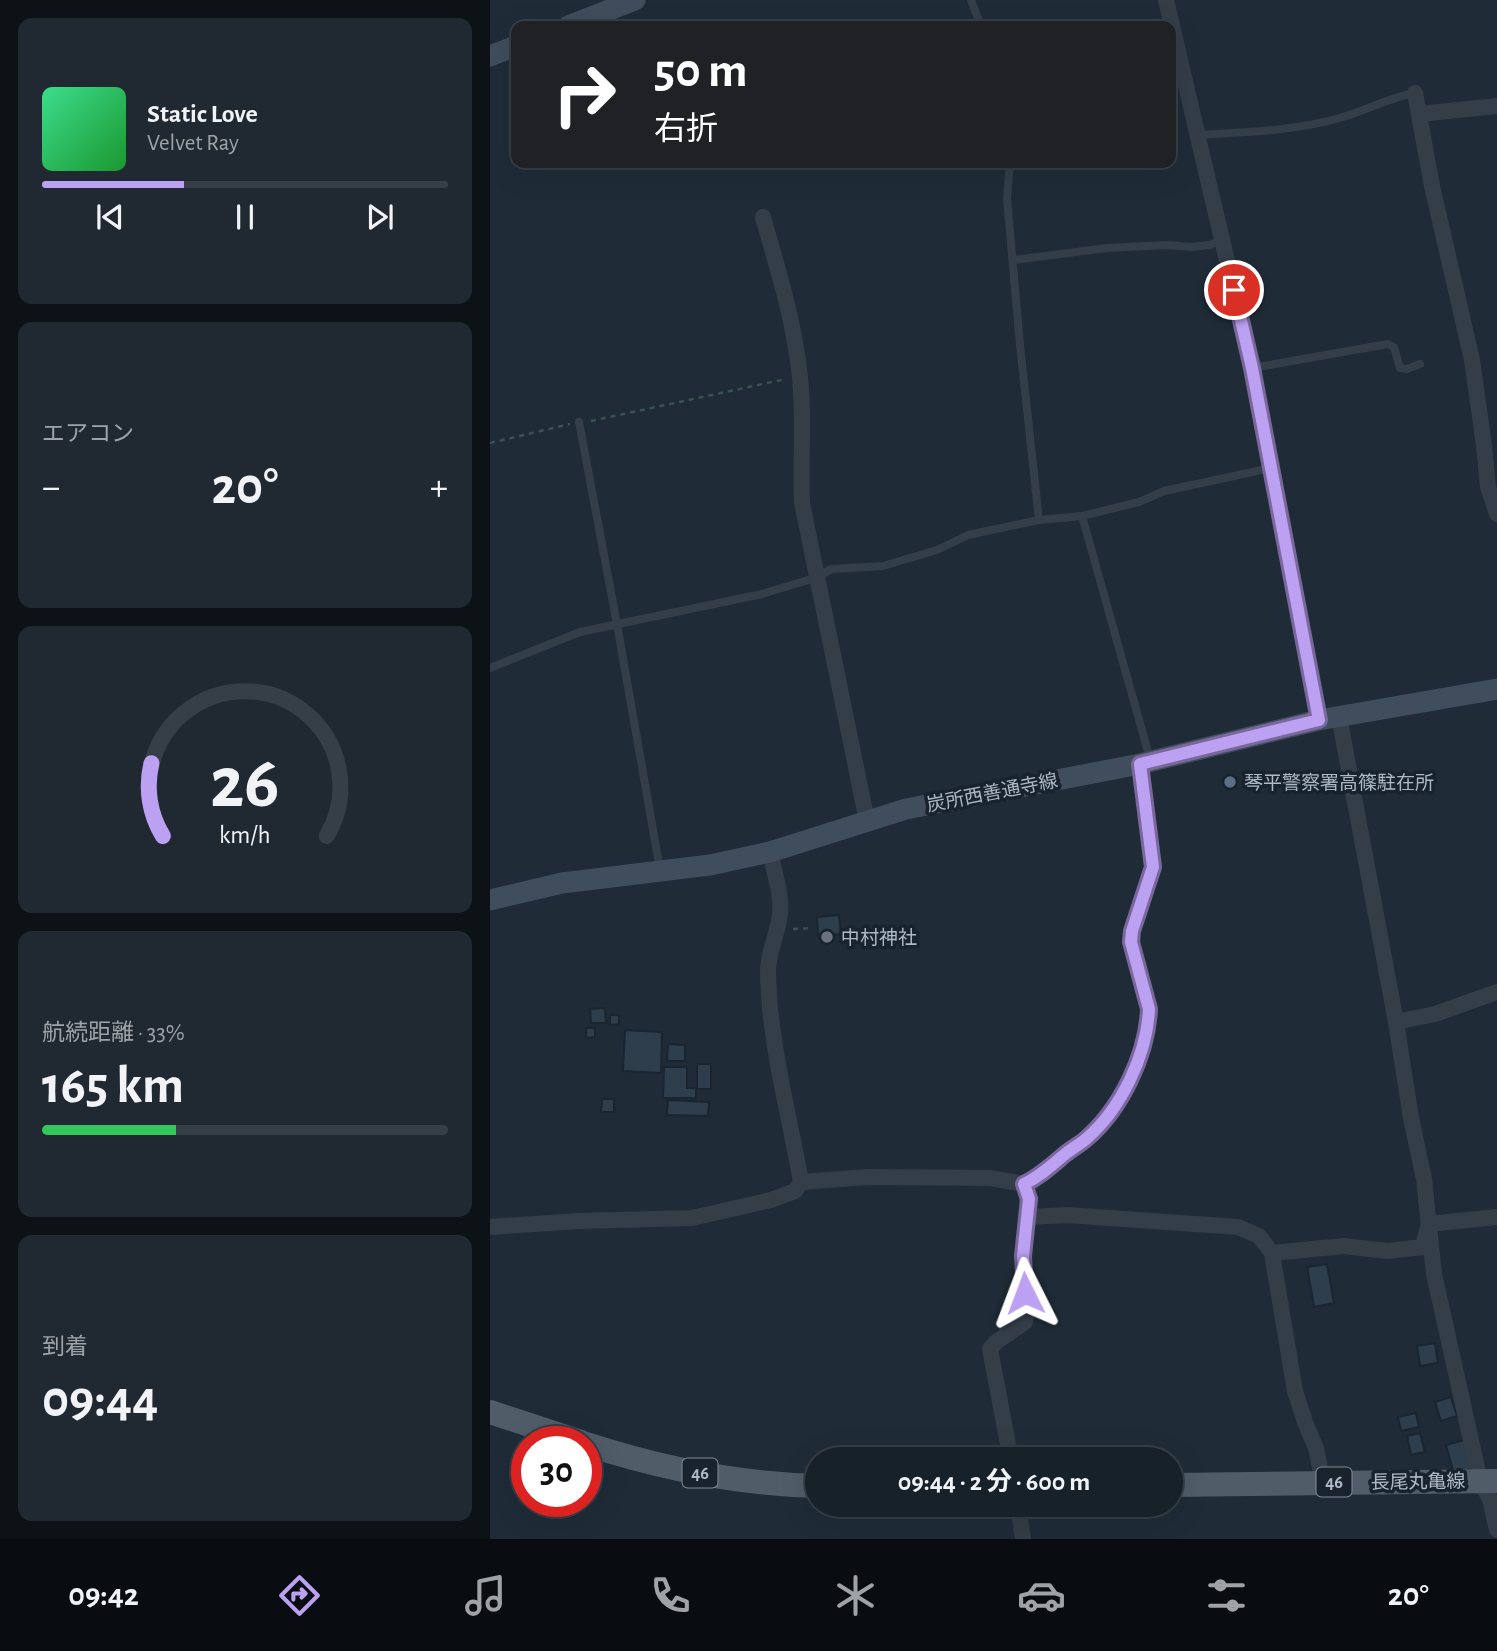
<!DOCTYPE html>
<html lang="ja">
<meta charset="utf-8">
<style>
:root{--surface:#17212a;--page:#202932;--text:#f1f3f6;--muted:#9ea3a8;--line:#363e47;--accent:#bca0f2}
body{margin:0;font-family:"Alegreya Sans","Noto Sans JP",sans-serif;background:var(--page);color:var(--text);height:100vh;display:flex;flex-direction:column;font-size:26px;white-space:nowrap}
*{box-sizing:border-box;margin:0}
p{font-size:23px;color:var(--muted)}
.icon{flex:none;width:38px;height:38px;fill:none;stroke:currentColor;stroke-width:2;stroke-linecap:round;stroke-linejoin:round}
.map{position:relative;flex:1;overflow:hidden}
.panel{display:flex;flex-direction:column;gap:18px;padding:18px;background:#0d1217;width:490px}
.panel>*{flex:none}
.hud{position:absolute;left:21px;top:21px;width:665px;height:147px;border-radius:14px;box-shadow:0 7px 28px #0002,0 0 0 2px var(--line);background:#202124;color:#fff;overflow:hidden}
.speed{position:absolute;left:21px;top:1426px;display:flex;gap:14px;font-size:35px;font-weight:700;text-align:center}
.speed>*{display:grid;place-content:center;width:91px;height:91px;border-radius:50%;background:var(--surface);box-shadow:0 7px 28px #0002,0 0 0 2px var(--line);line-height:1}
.speed .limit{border:10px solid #d22;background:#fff;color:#111}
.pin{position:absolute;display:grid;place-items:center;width:60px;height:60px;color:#fff;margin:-30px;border:4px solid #fff;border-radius:50%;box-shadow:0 2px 7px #0007}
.me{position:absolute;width:77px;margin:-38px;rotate:357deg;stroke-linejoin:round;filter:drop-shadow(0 0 5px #0008)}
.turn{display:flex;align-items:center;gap:24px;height:147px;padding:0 28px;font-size:32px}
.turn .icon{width:91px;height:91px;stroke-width:2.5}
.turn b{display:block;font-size:49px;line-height:60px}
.big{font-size:52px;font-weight:700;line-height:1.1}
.panel .card{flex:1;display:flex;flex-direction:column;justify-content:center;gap:10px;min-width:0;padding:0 24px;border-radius:14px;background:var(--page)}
.panel .dial{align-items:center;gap:0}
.dial svg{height:182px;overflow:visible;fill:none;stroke:var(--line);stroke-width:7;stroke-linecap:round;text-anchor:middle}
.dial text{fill:var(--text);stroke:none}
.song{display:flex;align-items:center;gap:21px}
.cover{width:84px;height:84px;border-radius:10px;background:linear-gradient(135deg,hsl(150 70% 55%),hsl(130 70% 35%))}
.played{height:7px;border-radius:4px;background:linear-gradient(90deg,var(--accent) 35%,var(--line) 35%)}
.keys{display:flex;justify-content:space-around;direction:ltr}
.heat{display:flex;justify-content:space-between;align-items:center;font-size:38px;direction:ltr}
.charge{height:10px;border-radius:5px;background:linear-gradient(90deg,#34c759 33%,var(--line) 0)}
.trip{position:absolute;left:315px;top:1447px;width:378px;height:70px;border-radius:35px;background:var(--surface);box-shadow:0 7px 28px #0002,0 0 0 2px var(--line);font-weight:700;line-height:70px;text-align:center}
.menu{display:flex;height:112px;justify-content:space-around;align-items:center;background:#090d11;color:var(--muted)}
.menu .icon{width:49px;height:49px}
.menu .active{color:var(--accent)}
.menu b{font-size:32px;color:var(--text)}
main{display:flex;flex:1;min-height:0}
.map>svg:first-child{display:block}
.building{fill:#2e3e4d;stroke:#1a252f;stroke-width:2}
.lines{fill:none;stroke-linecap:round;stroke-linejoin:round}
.path{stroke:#3a5251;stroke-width:2.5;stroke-dasharray:5 5;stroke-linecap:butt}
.lane{stroke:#333e49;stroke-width:8}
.street{stroke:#333e49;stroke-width:16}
.secondary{stroke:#404d5c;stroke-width:21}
.primary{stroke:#505d69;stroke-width:24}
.route-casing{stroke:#7a689d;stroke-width:18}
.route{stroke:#bca0f2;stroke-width:12}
.service-dot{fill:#5c6f8a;stroke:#18232d;stroke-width:2.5}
.worship-dot{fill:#6b7280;stroke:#18232d;stroke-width:2.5}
.labels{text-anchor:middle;stroke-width:7;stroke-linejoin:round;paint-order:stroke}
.shield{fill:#18232d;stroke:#808c98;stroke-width:2}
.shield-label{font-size:18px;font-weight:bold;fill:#adb9c6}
.poi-label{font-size:19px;fill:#adb9c6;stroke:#18232d;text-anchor:start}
.street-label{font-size:19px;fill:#adb9c6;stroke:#18232d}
</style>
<main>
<section class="panel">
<div class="card">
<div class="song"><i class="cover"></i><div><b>Static Love</b><p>Velvet Ray</p></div></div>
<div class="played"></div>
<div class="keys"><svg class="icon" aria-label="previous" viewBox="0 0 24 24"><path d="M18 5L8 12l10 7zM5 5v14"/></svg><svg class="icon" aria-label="pause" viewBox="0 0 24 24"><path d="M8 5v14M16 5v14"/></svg><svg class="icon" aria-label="next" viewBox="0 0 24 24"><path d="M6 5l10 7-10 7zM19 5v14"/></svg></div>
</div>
<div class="card"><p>エアコン</p>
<div class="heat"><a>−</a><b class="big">20°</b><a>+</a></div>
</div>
<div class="card dial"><svg viewBox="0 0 100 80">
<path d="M14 69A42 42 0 1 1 86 69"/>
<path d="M14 69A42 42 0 0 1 9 37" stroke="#bca0f2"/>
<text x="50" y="56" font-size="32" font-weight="700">26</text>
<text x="50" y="72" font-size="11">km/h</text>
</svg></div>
<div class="card"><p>航続距離 · 33%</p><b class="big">165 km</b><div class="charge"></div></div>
<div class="card"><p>到着</p><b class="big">09:44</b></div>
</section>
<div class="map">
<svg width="1007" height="1539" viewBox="0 0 1007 1539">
<rect width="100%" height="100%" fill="#1f2c38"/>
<path class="building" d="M349,915l2,19 -23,2 -1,-19z
M115,1008l1,15h-15l-1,-14z
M120,1015h9v9l-9,1z
M96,1028h9v9l-9,1z
M135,1030l37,2 -1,41 -38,-2z
M178,1044l17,1v16h-18z
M207,1064h14v25h-14z
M174,1067h23v21h9v10h-33z
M112,1099h12v13h-13z
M178,1100l41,2 -1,14 -41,-1z
M837,1264l7,39 -20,4 -7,-40z
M945,1343l3,20 -18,3 -3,-20z
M961,1397l6,19 -16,5 -6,-19z
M926,1413l3,14 -18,4 -3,-14z
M930,1433l5,19 -14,3 -4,-19z
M974,1440l8,29 -18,5 -8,-29z"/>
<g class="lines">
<path class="path" d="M101,421l195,-42
M0,443l80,-19
M303,929l20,-1"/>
<path class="lane" d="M481,0l10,26
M708,135c49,-3 98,-4 145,-18 25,-7 47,-20 72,-24
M520,163l-3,35 13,147 19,175 43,-4 57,-14 25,-11 107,-23
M524,260l93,-12 59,-3 26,2 18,-2 12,-6
M762,368l136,-24 6,3 6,21 7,1 13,-5
M89,422l38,202 43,246
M592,516l68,243
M0,668l90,-36 182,-38 56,-17 13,-8 52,-3 54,-16 31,-15 71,-15"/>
<path class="street" d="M676,0l86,368 67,352
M925,93l17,93 40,174 12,85 4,42 9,27
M929,114l78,-8
M273,217c14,50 30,100 36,152 6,45 1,89 3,134l65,318
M851,727l55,295 15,96 13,61 10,95 46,207 10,18 7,31
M906,1022l39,-8 62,-22
M311,1182l67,-5 122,1 34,6c15,-7 27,-18 40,-29 7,-6 15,-10 22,-16 35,-30 60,-84 63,-130l-18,-67 1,-11 21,-63 -13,-104
M537,1217l40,-2 171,12 21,9 13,17 72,-7 43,5 36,-4 4,-17
M938,1224l69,-7
M0,1227l88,-6 114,-3 79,-18 24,-9 6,-9c-12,-69 -32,-140 -33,-210 0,-21 10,-38 12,-58 2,-20 -6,-42 -10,-62
M782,1253l23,138 10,31 11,26 7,35
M521,1460l-21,-111 6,-7 29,-20c5,-21 -3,-45 -2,-67 1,-25 9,-46 1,-71
M528,1505l5,34"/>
<path class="secondary" d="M78,26l67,-26
M0,56l26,-10
M0,900l72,-17 148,-18 60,-13 136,-43 234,-45 179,-44 178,-31"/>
<path class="primary" d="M0,1412l91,30
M96,1444c74,24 154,40 231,42
M681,1485l326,-4"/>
</g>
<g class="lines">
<g class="route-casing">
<path id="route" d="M535,1293l-2,-37 6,-57 -5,-15c15,-7 27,-18 40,-29 7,-6 15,-10 22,-16 35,-30 61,-84 63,-130l-18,-67 1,-11 21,-64 -13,-103 179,-44 -67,-352 -18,-78"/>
</g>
<use href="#route" class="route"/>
</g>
<circle class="service-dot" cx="740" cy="782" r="7"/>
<circle class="worship-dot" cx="337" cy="937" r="7"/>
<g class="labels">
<g class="shield">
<rect x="192.5" y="1458.5" width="35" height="29" rx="5"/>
<rect x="826.5" y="1467.5" width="35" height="29" rx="5"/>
</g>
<g class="shield-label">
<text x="210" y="1479">46</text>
<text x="844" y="1488">46</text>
</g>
<g class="poi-label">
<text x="754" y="789">琴平警察署高篠駐在所</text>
<text x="351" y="944">中村神社</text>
</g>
<g class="street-label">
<text transform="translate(502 792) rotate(-11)" y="7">炭所西善通寺線</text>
<text transform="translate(928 1481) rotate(-1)" y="7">長尾丸亀線</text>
</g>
</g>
</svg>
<div class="speed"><div class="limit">30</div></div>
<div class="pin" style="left:744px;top:290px;background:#d93025"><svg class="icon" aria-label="arrive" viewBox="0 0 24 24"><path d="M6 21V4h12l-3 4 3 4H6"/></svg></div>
<svg class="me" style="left:535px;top:1293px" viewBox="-20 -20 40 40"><path d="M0-17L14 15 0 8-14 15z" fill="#bca0f2" stroke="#fff" stroke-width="4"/></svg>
<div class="trip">09:44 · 2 分 · 600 m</div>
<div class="hud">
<div class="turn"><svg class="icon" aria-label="right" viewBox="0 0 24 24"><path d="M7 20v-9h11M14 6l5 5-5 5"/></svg><div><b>50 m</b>右折</div></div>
</div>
</div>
</main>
<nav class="menu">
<b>09:42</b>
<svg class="icon active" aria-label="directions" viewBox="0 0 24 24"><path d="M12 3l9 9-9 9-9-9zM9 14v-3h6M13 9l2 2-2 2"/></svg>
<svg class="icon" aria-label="music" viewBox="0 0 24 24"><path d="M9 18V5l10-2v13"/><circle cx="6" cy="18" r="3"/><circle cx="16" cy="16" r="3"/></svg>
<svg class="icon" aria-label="phone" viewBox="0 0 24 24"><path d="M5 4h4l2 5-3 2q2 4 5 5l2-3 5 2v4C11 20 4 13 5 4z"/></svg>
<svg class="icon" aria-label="climate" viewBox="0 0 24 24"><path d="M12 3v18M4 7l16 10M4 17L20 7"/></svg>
<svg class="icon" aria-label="car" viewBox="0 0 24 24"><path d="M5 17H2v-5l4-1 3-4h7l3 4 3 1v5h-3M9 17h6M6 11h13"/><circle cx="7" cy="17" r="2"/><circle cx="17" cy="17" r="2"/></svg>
<svg class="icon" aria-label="filters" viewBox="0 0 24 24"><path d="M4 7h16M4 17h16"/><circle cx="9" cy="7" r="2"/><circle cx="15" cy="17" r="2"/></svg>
<b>20°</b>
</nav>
